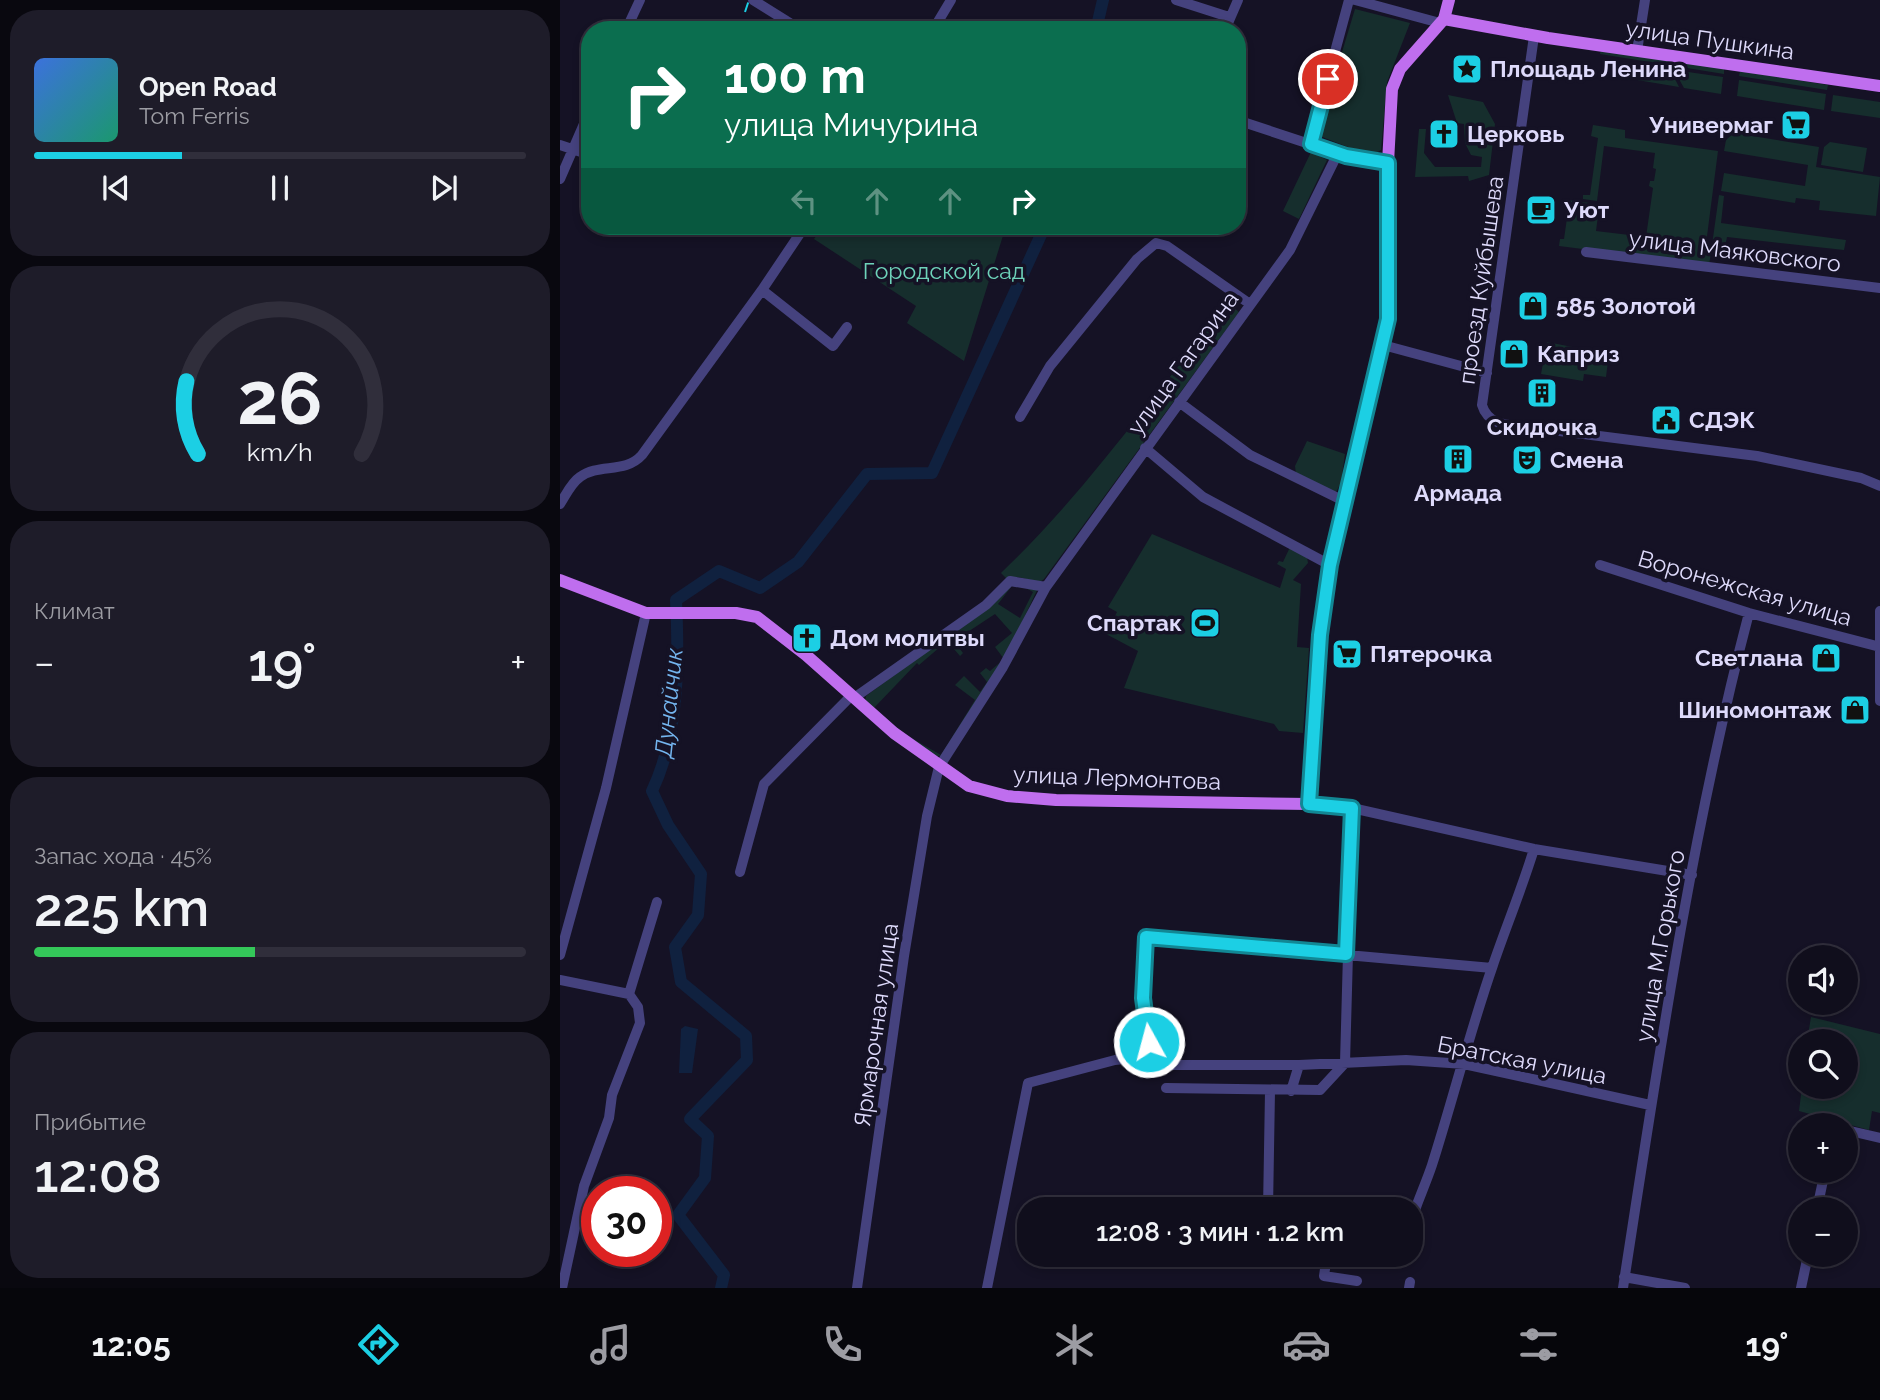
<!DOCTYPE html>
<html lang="ru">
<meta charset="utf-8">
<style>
:root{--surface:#100e1c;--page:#1e1c29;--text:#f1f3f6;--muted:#9c9ca3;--line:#302e3b;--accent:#1ccfe4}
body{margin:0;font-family:Raleway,sans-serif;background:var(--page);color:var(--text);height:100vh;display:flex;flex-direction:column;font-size:26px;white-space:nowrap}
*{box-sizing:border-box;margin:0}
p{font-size:23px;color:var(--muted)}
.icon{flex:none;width:38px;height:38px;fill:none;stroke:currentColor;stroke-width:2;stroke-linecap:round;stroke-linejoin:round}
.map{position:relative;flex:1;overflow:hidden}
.side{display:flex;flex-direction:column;gap:10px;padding:10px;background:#09080f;width:560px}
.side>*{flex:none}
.guide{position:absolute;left:21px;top:21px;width:665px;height:214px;border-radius:28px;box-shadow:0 4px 10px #0003,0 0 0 2px var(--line);background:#0b6e4f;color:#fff;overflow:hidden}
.fabs{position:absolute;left:1228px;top:945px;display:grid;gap:14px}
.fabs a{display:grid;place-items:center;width:70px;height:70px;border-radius:50%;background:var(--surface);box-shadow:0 4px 10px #0003,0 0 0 2px var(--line);font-size:35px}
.speed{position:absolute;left:21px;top:1176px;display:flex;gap:14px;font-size:35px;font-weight:700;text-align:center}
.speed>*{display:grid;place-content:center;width:91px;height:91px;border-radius:50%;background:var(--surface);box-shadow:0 4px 10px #0003,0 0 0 2px var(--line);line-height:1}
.speed .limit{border:10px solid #d22;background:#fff;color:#111}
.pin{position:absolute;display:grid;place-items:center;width:60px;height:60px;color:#fff;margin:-30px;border:4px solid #fff;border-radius:50%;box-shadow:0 2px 7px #0007}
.me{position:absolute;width:77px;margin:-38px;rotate:353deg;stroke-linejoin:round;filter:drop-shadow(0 0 5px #0008)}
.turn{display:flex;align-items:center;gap:24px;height:147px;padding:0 28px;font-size:32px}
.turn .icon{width:91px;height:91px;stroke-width:2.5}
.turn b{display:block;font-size:49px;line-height:60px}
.lanes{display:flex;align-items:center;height:66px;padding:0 28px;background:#0003;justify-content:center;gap:35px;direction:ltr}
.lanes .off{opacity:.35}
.big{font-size:52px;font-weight:600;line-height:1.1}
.side .card{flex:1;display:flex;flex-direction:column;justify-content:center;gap:10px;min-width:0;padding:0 24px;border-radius:28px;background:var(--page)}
.side .dial{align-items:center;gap:0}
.dial svg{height:182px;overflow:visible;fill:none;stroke:var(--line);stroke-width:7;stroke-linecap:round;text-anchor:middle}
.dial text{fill:var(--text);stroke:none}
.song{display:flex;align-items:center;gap:21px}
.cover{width:84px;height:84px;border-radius:10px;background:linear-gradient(135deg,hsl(220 70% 55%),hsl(160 70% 35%))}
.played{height:7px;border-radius:4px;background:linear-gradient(90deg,var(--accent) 30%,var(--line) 30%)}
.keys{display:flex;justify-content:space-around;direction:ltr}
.heat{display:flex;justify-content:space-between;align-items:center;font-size:38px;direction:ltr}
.charge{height:10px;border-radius:5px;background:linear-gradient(90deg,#34c759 45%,var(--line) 0)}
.trip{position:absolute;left:457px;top:1197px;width:406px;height:70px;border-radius:28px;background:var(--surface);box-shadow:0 4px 10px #0003,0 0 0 2px var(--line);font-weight:600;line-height:70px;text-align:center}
.menu{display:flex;height:112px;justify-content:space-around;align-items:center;background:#06060b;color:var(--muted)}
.menu .icon{width:49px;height:49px}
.menu .on{color:var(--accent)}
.menu b{font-size:32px;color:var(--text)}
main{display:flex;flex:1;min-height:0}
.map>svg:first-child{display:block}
.green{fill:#162e2d;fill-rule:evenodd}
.water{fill:#10213f}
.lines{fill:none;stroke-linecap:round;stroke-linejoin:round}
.river{stroke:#10213f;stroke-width:12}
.minor{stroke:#45427e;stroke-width:10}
.major{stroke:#bf6eee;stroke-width:12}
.rail{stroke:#1ccfe4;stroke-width:2;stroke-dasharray:10 9;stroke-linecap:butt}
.route-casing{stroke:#128794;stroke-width:18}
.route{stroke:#1ccfe4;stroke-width:12}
.labels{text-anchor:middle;stroke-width:7;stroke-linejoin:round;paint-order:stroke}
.street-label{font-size:23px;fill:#dedafb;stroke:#151225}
.poi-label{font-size:23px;font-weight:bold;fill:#dedafb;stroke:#151225;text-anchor:start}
.park-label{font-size:23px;fill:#6ed3ba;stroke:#151225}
.water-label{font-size:24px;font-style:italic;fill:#74b5ef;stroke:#151225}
</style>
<main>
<section class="side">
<div class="card">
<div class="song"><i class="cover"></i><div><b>Open Road</b><p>Tom Ferris</p></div></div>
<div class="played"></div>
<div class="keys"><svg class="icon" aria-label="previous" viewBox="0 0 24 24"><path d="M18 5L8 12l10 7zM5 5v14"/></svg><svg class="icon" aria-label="pause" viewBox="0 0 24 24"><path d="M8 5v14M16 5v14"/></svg><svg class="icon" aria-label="next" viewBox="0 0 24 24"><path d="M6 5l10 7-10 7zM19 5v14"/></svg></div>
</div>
<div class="card dial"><svg viewBox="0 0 100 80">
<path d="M14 69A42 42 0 1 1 86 69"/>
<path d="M14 69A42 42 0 0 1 9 37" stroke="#1ccfe4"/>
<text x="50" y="56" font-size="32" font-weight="700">26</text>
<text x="50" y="72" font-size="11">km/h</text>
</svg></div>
<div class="card"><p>Климат</p>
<div class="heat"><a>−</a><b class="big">19°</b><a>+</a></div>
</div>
<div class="card"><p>Запас хода · 45%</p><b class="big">225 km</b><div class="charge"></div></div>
<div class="card"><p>Прибытие</p><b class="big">12:08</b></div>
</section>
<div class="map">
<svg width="1320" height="1288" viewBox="0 0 1320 1288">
<rect width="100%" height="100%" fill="#151225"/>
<path class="green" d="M795,9l55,14 -23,59 -6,68 -10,6 -54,-21z
M1041,49l123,19v6l-124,-20z
M1062,62l31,4 -20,14 -26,-4z
M1096,67l1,7 8,2 2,-7h3l9,18 -42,-7z
M1114,70l49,7 -2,17 -37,-6z
M1180,71l88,14 -1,5 -88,-14z
M1179,80l87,14 -2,16 -87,-14z
M888,95l35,7 12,22 -6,51 -20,6 -1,-5 -53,1 4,-48h7l-2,24 11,14h46l1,-10 -11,-2 -6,-12 -1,-19 -7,-1z
M1273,95l47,7v16l-49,-7z
M1033,125l32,5v8l93,13 -12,93 6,1 7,-50 5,1 -3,27 125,17 -2,10 -117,-13 -2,10 -13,-1 -3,19 -150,-19 1,-7h4l5,-35 -3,-4 24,3v4l9,1 -3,23 50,6 7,-49 -4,-2 1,-5h4l2,-12 -3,-1 2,-15 -51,-7 -7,55 -14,-2v-4h7l8,-57 -7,-2z
M1174,133l85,14 -3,20 64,10 -4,39 -57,-6 1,-9 -24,-3 -1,5 -74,-12 3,-18 81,13 3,-21 -84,-14 2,-11z
M1270,142l37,6 -4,24 -42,-7 3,-18z
M751,152l16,8 -28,59 -16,-8z
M263,226h183l-42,135 -57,-38 9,-17 -102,-67z
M669,304l10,8 -195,267 -4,3 -22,-5 -11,2 -6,-6c86,-82 152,-179 228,-269z
M987,342l41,8 -1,8 21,3 -2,16 -22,-3 -1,7 -42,-7z
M747,441l38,13 -4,29 -5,9 -40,-18 -1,-8z
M592,534l128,54 6,-19 -9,-5 2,-3 4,1 8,-17 16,12 1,6 -15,17 8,4 -4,63 12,1 -6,85 -24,-2 -5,-7 -150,-36 14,-37 -32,-17 11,-22 -9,-5z
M457,581l22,5 -34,72 -63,97 -6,2 -40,-28 45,26 34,-55 -20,-15 9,-9 16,16 7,-10 -7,-9 6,-5 4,3 14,-12 -9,-12 17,-14 -17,-19 -41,27 9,12 -3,3 -13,-15 -28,24 -2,-2 -45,47 -7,-8 1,-6 122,-90 23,-24zM455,582l18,10 -13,26 -22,-14z
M1251,1017l69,17v79l-8,-2 -3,19 -70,-19 3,-24h44v-46h-39z"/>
<path class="water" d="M125,1026l13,3 -6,44h-13l2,-44z"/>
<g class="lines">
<path class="river" d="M536,30l7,-30
M161,1288l3,-13 -46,-60 27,-37 3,-42 -18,-17 57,-59 -1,-24 -65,-54 -6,-35 23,-32 3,-41 -33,-49 -16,-34c27,-56 27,-129 24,-191l43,-29 41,17 38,-26 69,-88 65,-1 113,-247"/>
<path class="minor" d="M193,0l48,30
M616,0l53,17
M795,0l85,23
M66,30l14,-30
M373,30l18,-30
M665,30l13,-30
M974,36l-52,369c6,21 28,20 46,22l229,29 104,22 19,8
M1077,51l8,-51
M677,120l109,36 42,7
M750,144l39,-144
M0,145l30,10
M0,179l30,-69
M1026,252l294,36
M202,290l71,56 14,-19
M823,345l104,28
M619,402l71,53 94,46
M460,417l30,-51 87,-107 19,-16 11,3 83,58
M585,448l58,49 127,68
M0,504c6,-9 11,-21 20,-27 19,-14 45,-3 62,-22l120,-165 43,-64
M1040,565l149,48 131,34
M1320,611v90
M294,698l132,-93 24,-24 36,6
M749,804l43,4 182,41 158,26
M180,872l24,-88 87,-88
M0,955l46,-167 40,-175
M0,980l69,14
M591,1063l-8,-65 3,-61 346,31
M606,1088l154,2 25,-27 7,-255
M731,1091l8,-26
M1286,1130l34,8
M708,1209l2,-118
M1257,1209l8,-38
M850,1225c6,-21 15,-39 22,-60 21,-66 38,-134 61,-200 13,-38 29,-77 41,-116
M767,1255l-3,21 33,5
M1064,1277l61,11
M2,1288l22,-102 25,-68 3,-23 28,-72 -2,-16 -9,-13 28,-92
M297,1288l47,-332 23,-140 12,-49 64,-100 43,-80 244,-337 48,-97
M427,1288l41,-205 87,-23 19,-2 30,7h135l107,-5 58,4 186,41
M849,1288l1,-6
M1063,1288c35,-226 68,-454 126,-675
M1241,1288l7,-33"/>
<path class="major" d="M884,19l104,19 332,48
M0,580l86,33h90l21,4 49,38 88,78 75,53 38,10 49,4 253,4 11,-169 10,-70 58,-246v-156l4,-74 8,-20 44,-50 5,-19"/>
<path class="rail" d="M179,30l10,-30"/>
</g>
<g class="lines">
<g class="route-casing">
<path id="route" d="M589,1042l-6,-44 3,-61 200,17 6,-146 -43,-4 11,-169 10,-70 58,-246v-156l-42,-7 -35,-12 17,-65"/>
</g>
<use href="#route" class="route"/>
</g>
<defs>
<g id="sight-square" transform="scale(1.575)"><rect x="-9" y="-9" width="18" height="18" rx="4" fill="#1ccfe4" stroke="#151225"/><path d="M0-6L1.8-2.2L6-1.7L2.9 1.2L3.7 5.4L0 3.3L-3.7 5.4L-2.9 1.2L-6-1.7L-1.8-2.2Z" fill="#111"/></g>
<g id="supermarket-square" transform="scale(1.575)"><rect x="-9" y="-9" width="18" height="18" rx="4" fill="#1ccfe4" stroke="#151225"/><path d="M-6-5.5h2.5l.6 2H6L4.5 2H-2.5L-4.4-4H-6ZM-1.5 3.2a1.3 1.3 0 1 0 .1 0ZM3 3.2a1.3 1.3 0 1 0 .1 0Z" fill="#111"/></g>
<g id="church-square" transform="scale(1.575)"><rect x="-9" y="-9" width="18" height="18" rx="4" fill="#1ccfe4" stroke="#151225"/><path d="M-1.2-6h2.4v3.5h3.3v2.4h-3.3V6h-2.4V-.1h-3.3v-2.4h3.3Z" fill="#111"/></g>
<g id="cafe-square" transform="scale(1.575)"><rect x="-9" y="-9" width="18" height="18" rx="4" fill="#1ccfe4" stroke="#151225"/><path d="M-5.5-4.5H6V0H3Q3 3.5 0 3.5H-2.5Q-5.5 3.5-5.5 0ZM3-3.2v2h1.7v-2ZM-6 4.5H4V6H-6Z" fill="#111"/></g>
<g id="shop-square" transform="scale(1.575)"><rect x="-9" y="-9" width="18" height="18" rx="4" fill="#1ccfe4" stroke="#151225"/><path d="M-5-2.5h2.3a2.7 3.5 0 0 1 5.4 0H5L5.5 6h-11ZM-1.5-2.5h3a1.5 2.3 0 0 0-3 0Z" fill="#111"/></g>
<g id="building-square" transform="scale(1.575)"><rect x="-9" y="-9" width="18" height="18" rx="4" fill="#1ccfe4" stroke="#151225"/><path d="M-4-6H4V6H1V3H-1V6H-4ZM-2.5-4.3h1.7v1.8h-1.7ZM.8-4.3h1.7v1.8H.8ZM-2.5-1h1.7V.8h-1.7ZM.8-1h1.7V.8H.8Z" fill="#111"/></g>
<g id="civic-square" transform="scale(1.575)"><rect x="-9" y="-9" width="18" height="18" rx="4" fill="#1ccfe4" stroke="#151225"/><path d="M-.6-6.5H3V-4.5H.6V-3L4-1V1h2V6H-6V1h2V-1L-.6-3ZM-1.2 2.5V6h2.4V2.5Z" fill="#111"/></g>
<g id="theatre-square" transform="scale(1.575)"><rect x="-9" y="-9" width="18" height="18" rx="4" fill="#1ccfe4" stroke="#151225"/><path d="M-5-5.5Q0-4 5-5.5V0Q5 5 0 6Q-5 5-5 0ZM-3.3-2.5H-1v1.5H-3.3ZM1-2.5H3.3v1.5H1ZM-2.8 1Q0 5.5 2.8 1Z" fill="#111"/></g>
<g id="stadium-square" transform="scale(1.575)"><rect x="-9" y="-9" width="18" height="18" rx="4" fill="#1ccfe4" stroke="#151225"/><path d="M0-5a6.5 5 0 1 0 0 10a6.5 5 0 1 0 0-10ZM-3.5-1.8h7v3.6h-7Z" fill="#111"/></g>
</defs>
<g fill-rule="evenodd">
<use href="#sight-square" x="907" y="69"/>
<use href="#supermarket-square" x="1236" y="125"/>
<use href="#church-square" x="884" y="134"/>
<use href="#cafe-square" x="981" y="210"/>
<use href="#shop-square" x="973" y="306"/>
<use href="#shop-square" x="954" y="354"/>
<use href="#building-square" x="982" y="393"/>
<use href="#civic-square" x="1106" y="420"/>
<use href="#building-square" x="898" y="459"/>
<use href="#theatre-square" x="967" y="460"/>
<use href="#stadium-square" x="645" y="623"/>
<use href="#church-square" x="247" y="638"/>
<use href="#supermarket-square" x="787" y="654"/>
<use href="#shop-square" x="1266" y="658"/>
<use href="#shop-square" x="1295" y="710"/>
</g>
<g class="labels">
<g class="street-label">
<text transform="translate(1150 40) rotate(8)" y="8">улица Пушкина</text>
<text transform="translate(1175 251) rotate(7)" y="8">улица Маяковского</text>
<text transform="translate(921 280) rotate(-82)" y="8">проезд Куйбышева</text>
<text transform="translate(623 363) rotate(-54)" y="8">улица Гагарина</text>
<text transform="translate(1185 588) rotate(16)" y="8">Воронежская улица</text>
<text transform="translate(557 778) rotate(2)" y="8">улица Лермонтова</text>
<text transform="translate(1100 946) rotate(-80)" y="8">улица М.Горького</text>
<text transform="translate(316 1025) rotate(-82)" y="8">Ярмарочная улица</text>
<text transform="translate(962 1060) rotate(11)" y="8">Братская улица</text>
</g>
<g class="poi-label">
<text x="930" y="77">Площадь Ленина</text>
<text x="1213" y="133" text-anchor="end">Универмаг</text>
<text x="907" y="142">Церковь</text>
<text x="1004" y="218">Уют</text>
<text x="996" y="314">585 Золотой</text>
<text x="977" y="362">Каприз</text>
<text x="1129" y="428">СДЭК</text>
<text x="982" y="435" text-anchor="middle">Скидочка</text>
<text x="990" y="468">Смена</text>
<text x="898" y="501" text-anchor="middle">Армада</text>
<text x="622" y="631" text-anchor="end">Спартак</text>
<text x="270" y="646">Дом молитвы</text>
<text x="810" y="662">Пятерочка</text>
<text x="1243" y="666" text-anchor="end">Светлана</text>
<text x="1272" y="718" text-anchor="end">Шиномонтаж</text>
</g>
<g class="park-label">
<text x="384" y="279">Городской сад</text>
</g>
<g class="water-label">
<text transform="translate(109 703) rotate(-84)" y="8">Дунайчик</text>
</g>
</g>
</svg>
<div class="fabs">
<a><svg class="icon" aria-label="sound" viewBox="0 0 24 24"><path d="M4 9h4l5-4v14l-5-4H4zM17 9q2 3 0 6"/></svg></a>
<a><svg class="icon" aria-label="search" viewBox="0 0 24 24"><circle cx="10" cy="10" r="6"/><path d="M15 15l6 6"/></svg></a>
<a>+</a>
<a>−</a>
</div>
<div class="speed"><div class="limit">30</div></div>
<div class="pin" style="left:768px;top:79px;background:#d93025"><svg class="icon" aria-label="arrive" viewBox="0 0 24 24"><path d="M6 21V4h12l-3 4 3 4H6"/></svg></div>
<svg class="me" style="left:589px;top:1042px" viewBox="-20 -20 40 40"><circle r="17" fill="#1ccfe4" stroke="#fff" stroke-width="3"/><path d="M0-11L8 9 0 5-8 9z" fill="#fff"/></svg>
<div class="trip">12:08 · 3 мин · 1.2 km</div>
<div class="guide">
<div class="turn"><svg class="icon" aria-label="right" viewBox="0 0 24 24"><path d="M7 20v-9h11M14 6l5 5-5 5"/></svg><div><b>100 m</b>улица Мичурина</div></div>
<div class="lanes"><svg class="icon off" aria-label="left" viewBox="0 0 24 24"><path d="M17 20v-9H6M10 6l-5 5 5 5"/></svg><svg class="icon off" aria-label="ahead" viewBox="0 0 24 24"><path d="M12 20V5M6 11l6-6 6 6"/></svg><svg class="icon off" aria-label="ahead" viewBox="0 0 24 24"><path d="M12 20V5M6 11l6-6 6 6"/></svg><svg class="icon" aria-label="right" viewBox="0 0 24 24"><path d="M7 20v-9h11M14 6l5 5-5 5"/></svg></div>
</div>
</div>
</main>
<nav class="menu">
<b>12:05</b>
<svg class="icon on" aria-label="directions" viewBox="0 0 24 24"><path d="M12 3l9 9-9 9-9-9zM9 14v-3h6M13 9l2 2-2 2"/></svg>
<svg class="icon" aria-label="music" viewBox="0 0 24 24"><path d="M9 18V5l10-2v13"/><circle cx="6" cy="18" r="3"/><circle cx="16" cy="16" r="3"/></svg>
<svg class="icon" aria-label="phone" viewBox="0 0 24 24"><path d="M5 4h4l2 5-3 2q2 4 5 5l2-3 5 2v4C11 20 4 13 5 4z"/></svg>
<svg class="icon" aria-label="climate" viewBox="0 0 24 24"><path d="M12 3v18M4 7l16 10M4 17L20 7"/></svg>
<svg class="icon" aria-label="car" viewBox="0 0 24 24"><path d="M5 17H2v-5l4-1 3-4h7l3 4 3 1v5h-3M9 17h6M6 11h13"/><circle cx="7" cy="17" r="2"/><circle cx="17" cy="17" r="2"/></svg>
<svg class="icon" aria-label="filters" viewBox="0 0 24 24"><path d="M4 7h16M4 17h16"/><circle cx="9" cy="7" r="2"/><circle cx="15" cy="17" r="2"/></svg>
<b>19°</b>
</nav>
